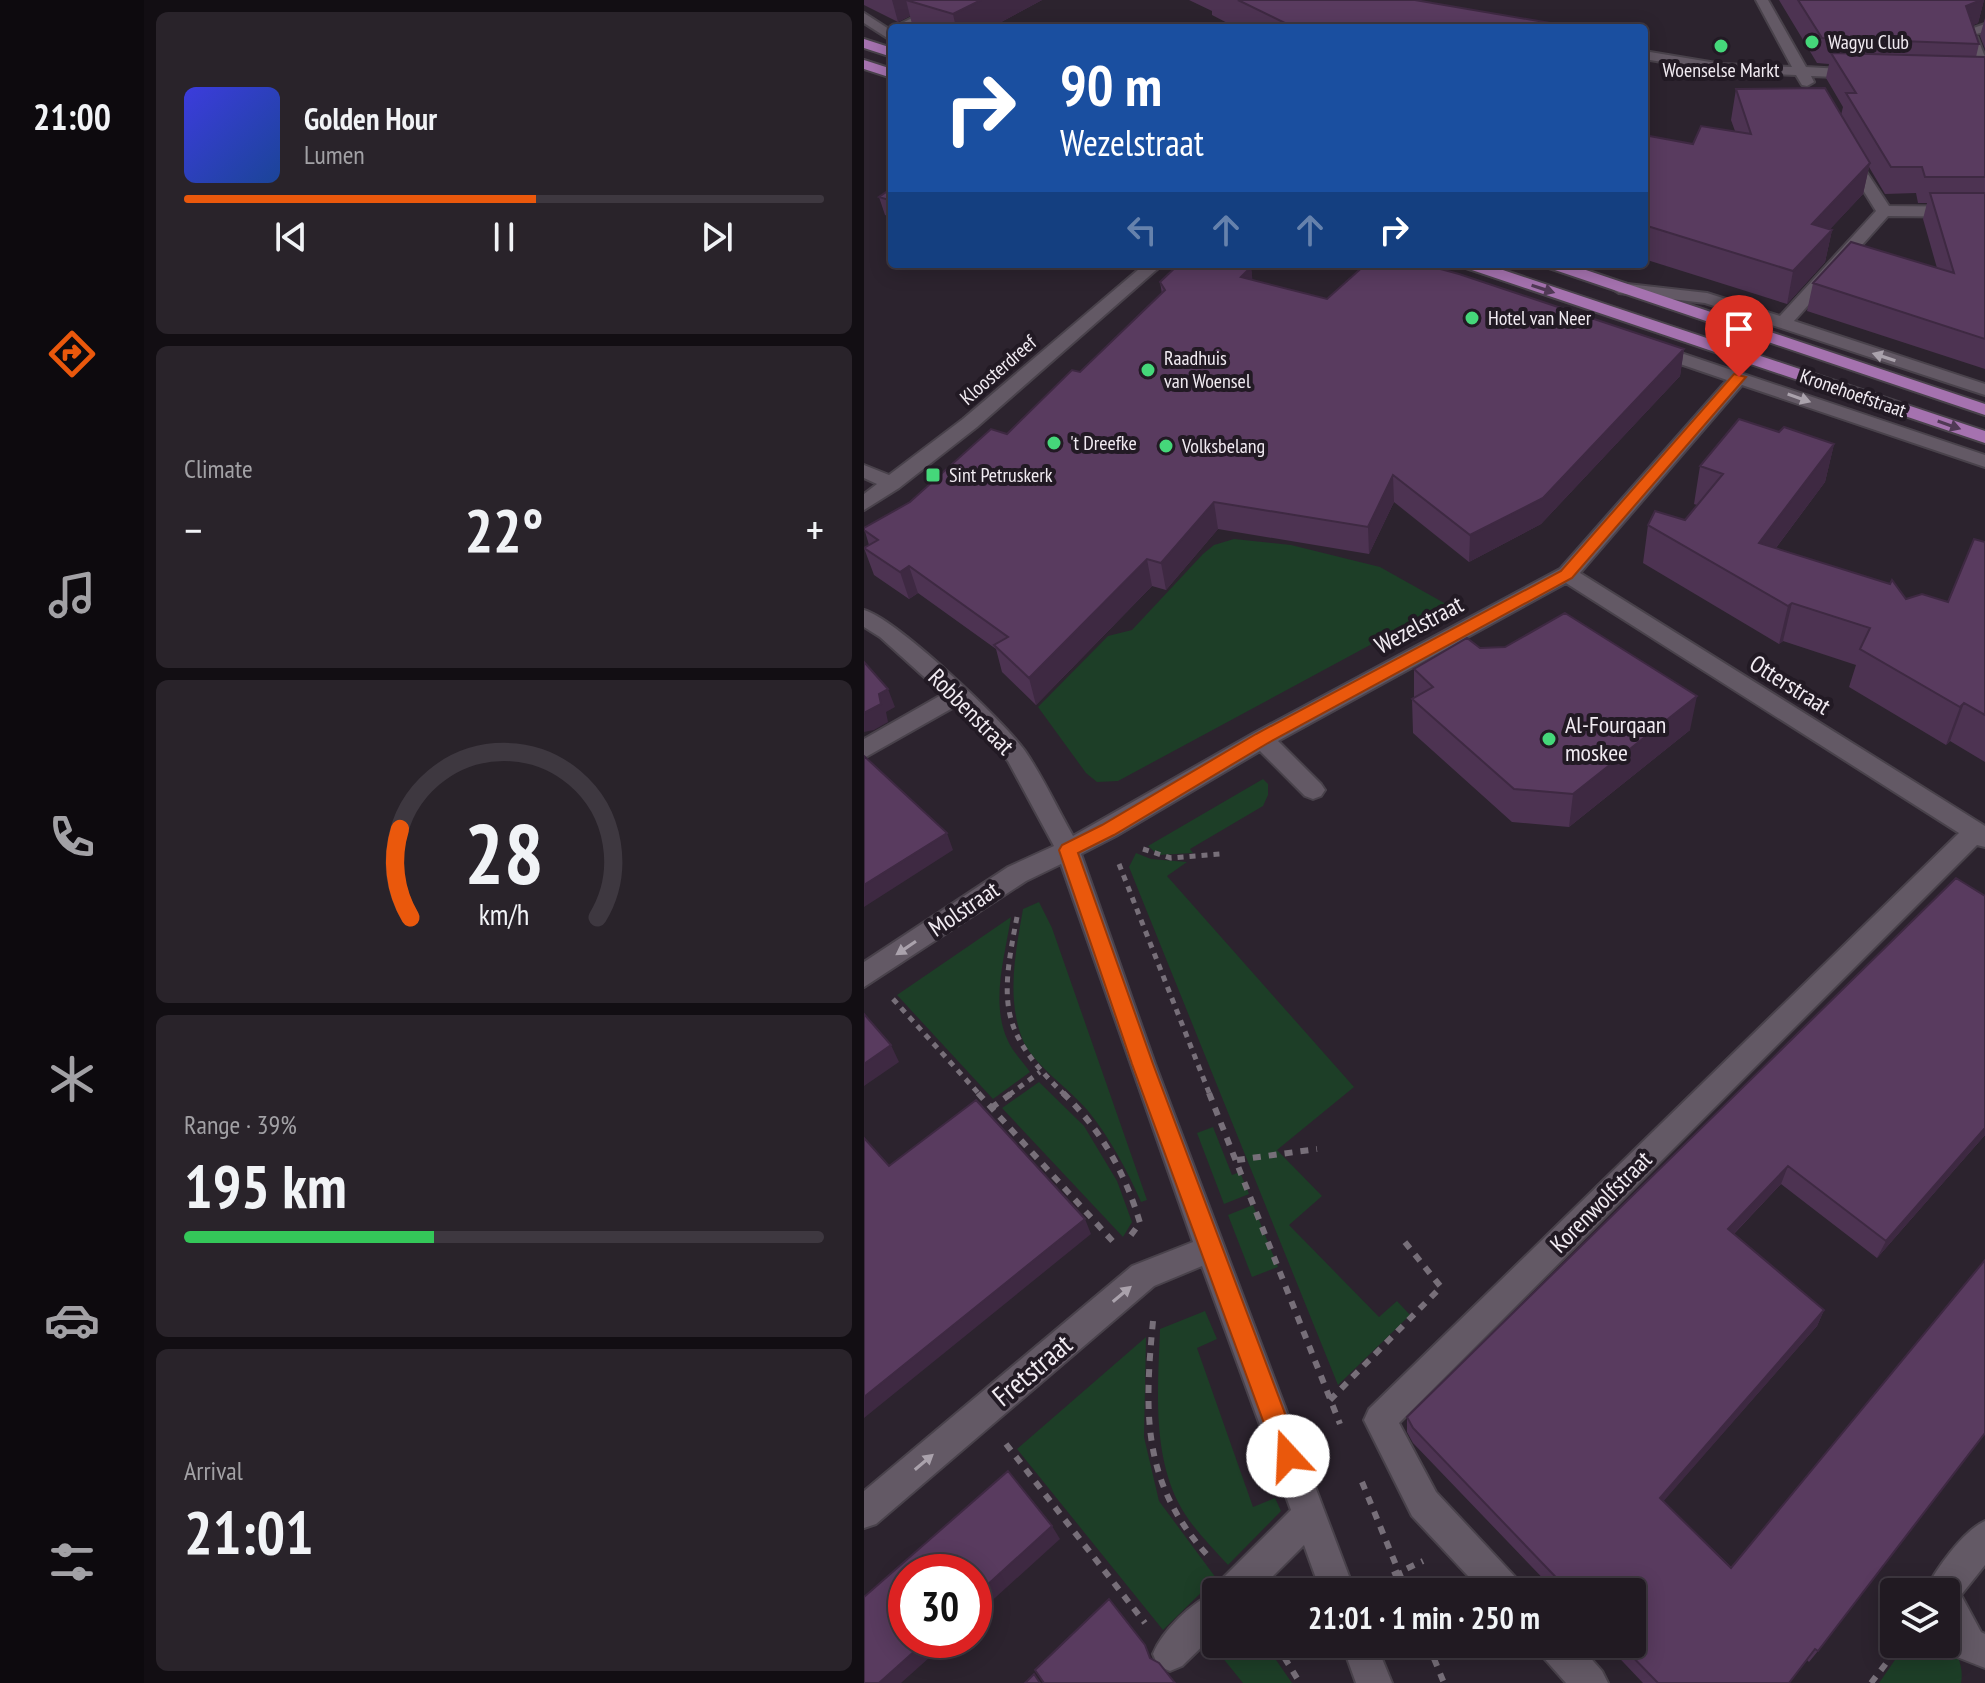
<!DOCTYPE html>
<meta charset="utf-8">
<style>
:root{--surface:#211a22;--page:#29232a;--text:#f1f3f6;--muted:#a2a1a5;--line:#3e3840;--accent:#ea580c}
body{margin:0;font-family:"PT Sans Narrow",sans-serif;background:var(--page);color:var(--text);height:100vh;display:flex;flex-direction:column;font-size:30px;white-space:nowrap}
*{box-sizing:border-box;margin:0}
p{font-size:26px;color:var(--muted)}
.icon{flex:none;width:44px;height:44px;fill:none;stroke:currentColor;stroke-width:2;stroke-linecap:round;stroke-linejoin:round}
.map{position:relative;flex:1;overflow:hidden}
.details{display:flex;flex-direction:column;gap:12px;padding:12px;background:#120e13;width:720px}
.details>*{flex:none}
.banner{position:absolute;left:24px;top:24px;width:760px;height:244px;border-radius:8px;box-shadow:0 4px 20px #0003,0 0 0 2px var(--line);background:#1a4fa0;color:#fff;overflow:hidden}
.fabs{position:absolute;left:1016px;top:1578px;display:grid;gap:16px}
.fabs a{display:grid;place-items:center;width:80px;height:80px;border-radius:8px;background:var(--surface);box-shadow:0 4px 20px #0003,0 0 0 2px var(--line);font-size:40px}
.speed{position:absolute;left:24px;top:1554px;display:flex;gap:16px;font-size:40px;font-weight:700;text-align:center}
.speed>*{display:grid;place-content:center;width:104px;height:104px;border-radius:50%;background:var(--surface);box-shadow:0 4px 20px #0003,0 0 0 2px var(--line);line-height:1}
.speed .limit{border:12px solid #d22;background:#fff;color:#111}
.pin{position:absolute;display:grid;place-items:center;width:68px;height:68px;color:#fff;margin:-82px -34px;border-radius:50% 50% 50% 0;rotate:-45deg;box-shadow:0 0 8px #0007}
.pin .icon{rotate:45deg}
.me{position:absolute;width:88px;margin:-44px;rotate:340deg;stroke-linejoin:round;filter:drop-shadow(0 0 6px #0008)}
.turn{display:flex;align-items:center;gap:28px;height:168px;padding:0 40px;font-size:36px}
.turn .icon{width:104px;height:104px;stroke-width:2.5}
.turn b{display:block;font-size:56px;line-height:68px}
.lanes{display:flex;align-items:center;height:76px;padding:0 40px;background:#0003;justify-content:center;gap:40px;direction:ltr}
.lanes .off{opacity:.35}
.big{font-size:60px;font-weight:600;line-height:1.1}
.details .card{flex:1;display:flex;flex-direction:column;justify-content:center;gap:12px;min-width:0;padding:0 28px;border-radius:12px;background:var(--page)}
.details .dial{align-items:center;gap:0}
.dial svg{height:208px;overflow:visible;fill:none;stroke:var(--line);stroke-width:7;stroke-linecap:round;text-anchor:middle}
.dial text{fill:var(--text);stroke:none}
.song{display:flex;align-items:center;gap:24px}
.cover{width:96px;height:96px;border-radius:12px;background:linear-gradient(135deg,hsl(240 70% 55%),hsl(220 70% 35%))}
.played{height:8px;border-radius:4px;background:linear-gradient(90deg,var(--accent) 55%,var(--line) 55%)}
.keys{display:flex;justify-content:space-around;direction:ltr}
.heat{display:flex;justify-content:space-between;align-items:center;font-size:44px;direction:ltr}
.charge{height:12px;border-radius:6px;background:linear-gradient(90deg,#34c759 39%,var(--line) 0)}
.trip{position:absolute;left:338px;top:1578px;width:444px;height:80px;border-radius:8px;background:var(--surface);box-shadow:0 4px 20px #0003,0 0 0 2px var(--line);font-weight:600;line-height:80px;text-align:center}
main{display:flex;flex:1;min-height:0}
.dock{display:flex;flex-direction:column;width:144px;justify-content:space-around;align-items:center;background:#0d0a0e;color:var(--muted)}
.dock .icon{width:56px;height:56px}
.dock .current{color:var(--accent)}
.dock b{font-size:36px;color:var(--text)}
.map>svg:first-child{display:block}
.green{fill:#1d3e27}
.lines{fill:none;stroke-linecap:round;stroke-linejoin:round}
.minor-casing{stroke:#49424b;stroke-width:4}
.major-casing{stroke:#49424b;stroke-width:4}
.path-far1{stroke:#776f79;stroke-width:5;stroke-dasharray:6 6;stroke-linecap:butt}
.path{stroke:#776f79;stroke-width:6;stroke-dasharray:8 8;stroke-linecap:butt}
.minor{fill:#635965;fill-rule:evenodd}
.major{fill:#a572af;fill-rule:evenodd}
.wall{fill:#4d3352}
.shaded-wall{fill:#3e2942}
.building{fill:#593b5f;stroke:#3e2942;stroke-width:2}
.oneway{fill:#503955}
.oneway2{fill:#aaa2ac}
.route{fill:#ea580c;stroke:#983908;stroke-width:2}
.poi-dot{fill:#45d77a;stroke:#221a24;stroke-width:3}
.labels{text-anchor:middle;stroke-width:8;stroke-linejoin:round;paint-order:stroke}
.far-poi-label{font-size:20px;fill:#f1ebf2;stroke:#221a24;text-anchor:start}
.far-street-label{font-size:20px;fill:#f1ebf2;stroke:#221a24}
.street-label{font-size:24px;fill:#f1ebf2;stroke:#221a24}
.poi-label{font-size:24px;fill:#f1ebf2;stroke:#221a24;text-anchor:start}
.near-street-label{font-size:28px;fill:#f1ebf2;stroke:#221a24}
</style>
<main>
<nav class="dock">
<b>21:00</b>
<svg class="icon current" aria-label="directions" viewBox="0 0 24 24"><path d="M12 3l9 9-9 9-9-9zM9 14v-3h6M13 9l2 2-2 2"/></svg>
<svg class="icon" aria-label="music" viewBox="0 0 24 24"><path d="M9 18V5l10-2v13"/><circle cx="6" cy="18" r="3"/><circle cx="16" cy="16" r="3"/></svg>
<svg class="icon" aria-label="phone" viewBox="0 0 24 24"><path d="M5 4h4l2 5-3 2q2 4 5 5l2-3 5 2v4C11 20 4 13 5 4z"/></svg>
<svg class="icon" aria-label="climate" viewBox="0 0 24 24"><path d="M12 3v18M4 7l16 10M4 17L20 7"/></svg>
<svg class="icon" aria-label="car" viewBox="0 0 24 24"><path d="M5 17H2v-5l4-1 3-4h7l3 4 3 1v5h-3M9 17h6M6 11h13"/><circle cx="7" cy="17" r="2"/><circle cx="17" cy="17" r="2"/></svg>
<svg class="icon" aria-label="filters" viewBox="0 0 24 24"><path d="M4 7h16M4 17h16"/><circle cx="9" cy="7" r="2"/><circle cx="15" cy="17" r="2"/></svg>
</nav>
<section class="details">
<div class="card">
<div class="song"><i class="cover"></i><div><b>Golden Hour</b><p>Lumen</p></div></div>
<div class="played"></div>
<div class="keys"><svg class="icon" aria-label="previous" viewBox="0 0 24 24"><path d="M18 5L8 12l10 7zM5 5v14"/></svg><svg class="icon" aria-label="pause" viewBox="0 0 24 24"><path d="M8 5v14M16 5v14"/></svg><svg class="icon" aria-label="next" viewBox="0 0 24 24"><path d="M6 5l10 7-10 7zM19 5v14"/></svg></div>
</div>
<div class="card"><p>Climate</p>
<div class="heat"><a>−</a><b class="big">22°</b><a>+</a></div>
</div>
<div class="card dial"><svg viewBox="0 0 100 80">
<path d="M14 69A42 42 0 1 1 86 69"/>
<path d="M14 69A42 42 0 0 1 10 35" stroke="#ea580c"/>
<text x="50" y="56" font-size="32" font-weight="700">28</text>
<text x="50" y="72" font-size="11">km/h</text>
</svg></div>
<div class="card"><p>Range · 39%</p><b class="big">195 km</b><div class="charge"></div></div>
<div class="card"><p>Arrival</p><b class="big">21:01</b></div>
</section>
<div class="map">
<svg width="1121" height="1683" viewBox="0 0 1121 1683">
<rect width="100%" height="100%" fill="#2c232e"/>
<path class="green" d="M370,539l57,6 89,22 66,37 -328,177 -21,1 -11,-9 -48,-66 70,-71 24,-6 71,-76 11,-9z
M399,779l5,5v11l-5,11 -73,43 3,4 -35,2 -10,-9z
M272,853l15,6 36,3 -20,14 187,211 -77,63 45,46 -33,29 90,92 18,-16 13,14 -72,70 -209,-518z
M175,902l13,26 95,272 -6,2c-14,-32 -31,-64 -53,-91 -18,-22 -57,-48 -66,-73 -16,-42 -6,-88 1,-129z
M147,917c-6,39 -21,86 -3,124 5,11 15,21 22,31l-37,27 -96,-104z
M175,1082l45,44 33,55 15,41 -9,15 -121,-129z
M349,1127l19,48 8,-3 9,22 -25,10 -27,-71z
M389,1205l25,62 -26,10 -24,-62z
M341,1311l12,28 -20,9 56,159 22,-9 6,13 -53,54c-18,-20 -38,-39 -50,-63 -26,-52 -20,-117 -18,-173z
M282,1337l-2,100 15,64 57,77 -53,52 -146,-181z
M352,1634v10h49l27,39h-49l-34,-42z
M1082,1640c12,10 18,29 15,43h-82l27,-39h40z"/>
<g class="lines">
<g class="minor-casing">
<path id="minor" d="M84,0h16l-54,28h-18z
M892,0h12l38,67 54,3 7,4 -7,4 -49,-2 3,6 -7,4 -5,-1 -6,-10 -74,-3 -78,-13v-8l78,13 70,3z
M0,13l28,18v10l-28,-18z
M1121,24v8l-9,2 9,23v22l-7,-4 -16,-43z
M985,152l5,1 35,53 96,1v10l-97,-1 -94,105 191,63v11l-280,-92 -86,-10 -8,-5 8,-5 88,10 73,23 96,-105 -34,-55z
M281,264h18l-186,163 -78,61 -35,22v-16l13,-10 -13,-6v-13l25,10 74,-56z
M790,344l331,111v12l-243,-82 -162,188 405,253v21l-8,-2 -578,578 37,69 82,88 5,12h-40l-71,-76 -48,-96 5,-11 590,-576 -393,-250 -288,158 43,43 4,6 -4,6 -8,3 -8,-3 -45,-45 -144,85 -35,18 74,210 200,528h-34l-17,-47 -47,47h-41v41l-34,33 -12,5 -12,-5 -5,-12c9,-23 40,-53 63,-62l5,-12 70,-70 -89,-244 -48,20 -278,238 -12,4v-37l268,-225 61,-24 -132,-378 -35,17 -162,106v-25l144,-95 46,-21 -46,-85 -52,-55 -92,52v-19l79,-45 -63,-57 -16,-10v-17c32,9 140,111 161,141 18,26 32,57 48,85l181,-103 306,-164 167,-189 -79,-27 -3,-4 3,-4z
M1121,1521v44l-24,30 20,37 4,2v34l-28,-11 -11,-21v-44h-21c9,-21 39,-62 60,-71z
M478,1644h34l16,39h-36z
M673,1644h41l24,27 6,12h-42l-24,-27z"/>
</g>
<g class="major-casing">
<path id="major" d="M0,39l28,9v9l-28,-9z
M0,60l28,9v9l-28,-9z
M597,264h24l500,167v12l-522,-176z
M680,264h24l417,140v11l-439,-148z"/>
</g>
<path class="path-far1" d="M279,849l28,9 49,-4
M255,864l91,231
M153,917c-17,86 -18,115 48,178
M29,999l87,96
M145,1095l31,-23"/>
<path class="path" d="M114,1093l139,153
M199,1093c38,37 62,79 77,130l-12,16
M345,1093l131,331
M127,1108l21,-15
M373,1160l80,-11
M289,1321c-9,94 -11,164 57,237
M466,1400l111,-113 -37,-46
M142,1444l139,179
M498,1482l45,110
M514,1582l45,-21
M412,1644l24,39
M564,1644l16,39
M1007,1683l30,-39"/>
<use href="#minor" class="minor"/>
<use href="#major" class="major"/>
</g>
<path class="wall" d="M0,0h178l-52,28h-77l-3,-12 -12,6 -34,-17z
M325,0h226l135,23v5h-313l-25,-13v-4z
M915,0h205l-6,23 -5,2 6,19 -3,13h9v312l-178,-58 6,-28 124,-15 -14,-49 4,-16h-9l-2,-10 -31,1 -16,-27 -6,27 -33,35 2,1 -7,32 -38,42 -143,-45v-124l49,9 42,-13 -4,-11 5,-31 105,26 2,-8 -17,-29 3,-14 -12,-1z
M1121,18v31l-5,-13z
M28,188v30l-7,-3 -6,-18z
M387,267l1,13 75,19 357,50 -4,27 -139,148 -72,38 -75,-60 -25,52 -151,-25 -52,61 -14,-4 -116,119 -34,-33 -6,-23 -78,-56 -9,6 -35,-24 -10,-27 5,-3 -5,-17 46,-26 97,-68 73,-62 82,-78 -2,-12z
M915,432l55,12 -9,38 -49,66 130,51 42,3 37,-60v220l-35,-21 -4,4 -97,-58 7,-22 -73,-24 -4,3 -136,-81 5,-38 37,-5 12,-15 -3,-1 6,-38z
M616,648l210,82 -121,97 -57,-5 -99,-89 -1,-34 2,-1v-29z
M1092,878l29,257 -108,123 -96,-74 -47,50 90,76 -7,16 -154,175 155,150 -9,11 -2,-2 -18,23h-146l-37,-39h26v-52h-76l-143,-149 -6,-11v-15z"/>
<path class="shaded-wall" d="M28,0h49h-35l4,16 -12,6z
M117,0h61l-52,28h-34l-3,-14z
M1117,0h3l-6,23 -19,8 7,-25z
M1006,163l-7,31 -58,62 7,-32z
M968,230l-7,32 -38,42 6,-33z
M387,267l3,26 -13,-16z
M820,349l-4,27 -139,148 -72,38 1,-27z
M970,444l-9,38 -74,99 8,-38z
M529,475l1,27 -25,52 -1,-27z
M350,502l4,27 -52,61 -5,-27z
M283,559l5,27 -116,119 -7,-27z
M45,566l9,27 -9,6 -9,-27z
M928,603l-9,38 -4,3 9,-38z
M24,689l7,18 -9,5 2,10 -14,8 -10,2v-19l15,-19z
M833,696l-7,34 -121,97 4,-33z
M1100,703l-14,38 -4,4 14,-38z
M83,833l6,17 -89,57v-22z
M27,1045l8,17 -35,24v-22z
M1121,1128v7l-108,123 9,-17z
M924,1166l-7,18 -59,62 6,-17z
M221,1219l6,15 -227,184v-21z
M960,1310l-7,16 -162,185 5,-13z
M188,1526l8,13 -86,78v-20z
M63,1640h22l-48,43h-22z"/>
<path class="building" d="M42,0h75l-28,14z
M374,0h177l135,23 -3,5h-252z
M934,0h183l-15,6 13,38 -157,-6z
M967,53l154,4v120h-60l-3,-10h-31l-45,-74h10z
M961,88l45,75 -58,61 20,6 -39,41 -149,-46v-90l49,9 8,-18 50,8 -15,-45z
M28,188v13l-13,-4z
M1066,193h55v146l-172,-56 38,-41 103,31z
M315,264h65l7,3 -10,10 86,22 39,-35h56l37,10 225,75 -141,149 -73,37 -77,-60 -25,52 -154,-25 -53,61 -14,-4 -118,119 -35,-33 14,-8 -99,-71 -9,6 -36,-24 14,-8 -14,-10v-2l46,-26 81,-73 16,5 65,-64 8,2 85,-82 -5,-8z
M875,419l40,13 5,-5 50,17 -75,99 131,41 2,-4 14,19 16,-5 26,8 26,-63 11,3v173l-21,-12 -4,4 -100,-58 10,-21 -78,-25 -4,3 -140,-81 7,-14 30,9 38,-46 -23,-8z
M701,613l132,83 -124,98 -59,-5 -102,-90 21,-12 -19,-18 53,-31 13,10 25,-1z
M0,662l24,27 -9,5 2,10 -17,9z
M0,756l83,77 -83,52z
M1092,878l29,18v232l-99,113 -98,-75 -60,63 96,81 -164,188 71,70 254,-308v173l-167,218 -3,-2 -26,34h-131l-38,-39h12v-52h-62l-157,-164 -6,-11z
M0,1014l27,31 -27,19z
M112,1100l109,119 -221,178v-259l25,28z
M144,1471l44,55 -78,71v-25h-68v68h21l-48,43h-15v-86z
M245,1599l36,46 5,13 9,5 16,20h-131l-9,-13z
M170,1674l6,9h-15z"/>
<defs><path id="oneway-solid" d="M-6-.8H1V-3.2L6.5 0L1 3.2V.8H-6Z" transform="scale(2)"/></defs>
<g class="oneway">
<use href="#oneway-solid" transform="translate(679 289) rotate(18)"/>
<use href="#oneway-solid" transform="translate(1085 425) rotate(19)"/>
</g>
<g class="oneway2">
<use href="#oneway-solid" transform="translate(1020 357) rotate(-162)"/>
<use href="#oneway-solid" transform="translate(935 398) rotate(19)"/>
<use href="#oneway-solid" transform="translate(42 948) rotate(146)"/>
<use href="#oneway-solid" transform="translate(258 1294) rotate(-40)"/>
<use href="#oneway-solid" transform="translate(60 1462) rotate(-40)"/>
</g>
<path class="route" d="M870,374l12,3 -174,201 -304,165 -154,92 -36,18 75,211 148,392 -4,8 -9,4 -8,-4 -4,-8 -144,-392 -73,-214 3,-5 40,-20 154,-91 305,-163z"/>
<g class="poi-dot">
<circle cx="948" cy="42" r="8"/>
<circle cx="857" cy="46" r="8"/>
<circle cx="608" cy="318" r="8"/>
<circle cx="284" cy="370" r="8"/>
<circle cx="190" cy="443" r="8"/>
<circle cx="302" cy="446" r="8"/>
<rect x="61" y="467" width="16" height="16" rx="4"/>
<circle cx="685" cy="739" r="8"/>
</g>
<g class="labels">
<g class="far-poi-label">
<text x="964" y="49">Wagyu Club</text>
<text x="857" y="77" text-anchor="middle">Woenselse Markt</text>
<text x="624" y="325">Hotel van Neer</text>
<text x="300" y="365">Raadhuis<tspan x="300" dy="23">van Woensel</tspan></text>
<text x="206" y="450">'t Dreefke</text>
<text x="318" y="453">Volksbelang</text>
<text x="85" y="482">Sint Petruskerk</text>
</g>
<g class="far-street-label">
<text transform="translate(134 370) rotate(-41)" y="7">Kloosterdreef</text>
<text transform="translate(989 393) rotate(19)" y="7">Kronehoefstraat</text>
</g>
<g class="street-label">
<text transform="translate(555 625) rotate(-28)" y="8">Wezelstraat</text>
<text transform="translate(926 685) rotate(32)" y="8">Otterstraat</text>
<text transform="translate(107 712) rotate(45)" y="8">Robbenstraat</text>
<text transform="translate(100 909) rotate(-34)" y="8">Molstraat</text>
<text transform="translate(737 1202) rotate(-45)" y="8">Korenwolfstraat</text>
</g>
<g class="poi-label">
<text x="701" y="733">Al-Fourqaan<tspan x="701" dy="28">moskee</tspan></text>
</g>
<g class="near-street-label">
<text transform="translate(168 1370) rotate(-40)" y="10">Fretstraat</text>
</g>
</g>
</svg>
<div class="fabs">
<a><svg class="icon" aria-label="layers" viewBox="0 0 24 24"><path d="M12 4l9 5-9 5-9-5zM3 14l9 5 9-5"/></svg></a>
</div>
<div class="speed"><div class="limit">30</div></div>
<div class="pin" style="left:875px;top:377px;background:#d93025"><svg class="icon" aria-label="arrive" viewBox="0 0 24 24"><path d="M6 21V4h12l-3 4 3 4H6"/></svg></div>
<svg class="me" style="left:424px;top:1456px" viewBox="-20 -20 40 40"><circle r="19" fill="#fff"/><path d="M0-13L10 11 0 6-10 11z" fill="#ea580c"/></svg>
<div class="trip">21:01 · 1 min · 250 m</div>
<div class="banner">
<div class="turn"><svg class="icon" aria-label="right" viewBox="0 0 24 24"><path d="M7 20v-9h11M14 6l5 5-5 5"/></svg><div><b>90 m</b>Wezelstraat</div></div>
<div class="lanes"><svg class="icon off" aria-label="left" viewBox="0 0 24 24"><path d="M17 20v-9H6M10 6l-5 5 5 5"/></svg><svg class="icon off" aria-label="ahead" viewBox="0 0 24 24"><path d="M12 20V5M6 11l6-6 6 6"/></svg><svg class="icon off" aria-label="ahead" viewBox="0 0 24 24"><path d="M12 20V5M6 11l6-6 6 6"/></svg><svg class="icon" aria-label="right" viewBox="0 0 24 24"><path d="M7 20v-9h11M14 6l5 5-5 5"/></svg></div>
</div>
</div>
</main>
